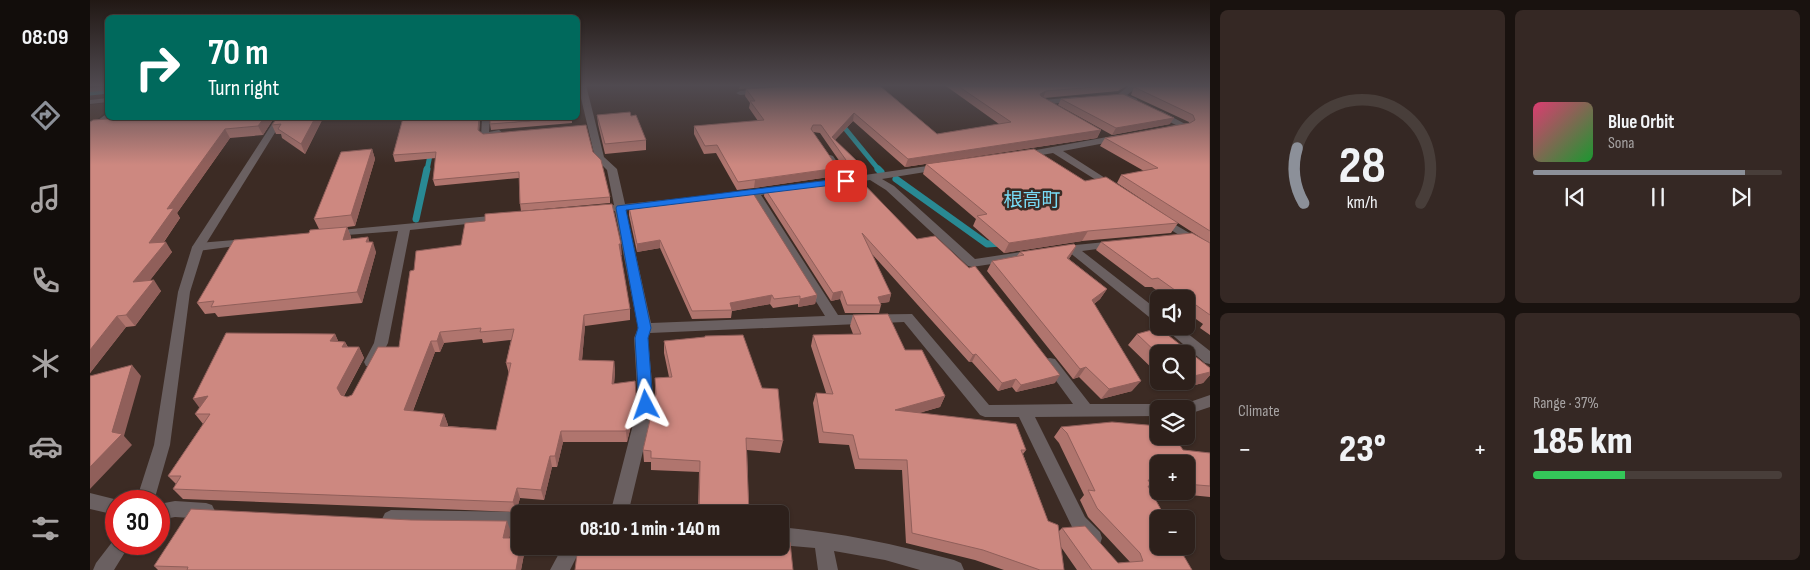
<!DOCTYPE html>
<meta charset="utf-8">
<style>
:root{--surface:#2d201b;--page:#352824;--text:#f1f3f6;--muted:#a7a3a3;--line:#483e3a;--accent:#8c9099}
body{margin:0;font-family:"Sofia Sans Condensed","Noto Sans JP",sans-serif;background:var(--page);color:var(--text);height:100vh;display:flex;flex-direction:column;font-size:19px;white-space:nowrap}
*{box-sizing:border-box;margin:0}
p{font-size:16px;color:var(--muted)}
.icon{flex:none;width:28px;height:28px;fill:none;stroke:currentColor;stroke-width:2;stroke-linecap:round;stroke-linejoin:round}
.map{position:relative;flex:1;overflow:hidden}
.panel{display:flex;flex-direction:column;gap:10px;padding:10px;background:#19120f;width:600px}
.panel>*{flex:none}
.guide{position:absolute;left:15px;top:15px;width:475px;height:105px;border-radius:8px;box-shadow:0 1px 4px #0004,0 0 0 1px var(--line);background:#00695c;color:#fff;overflow:hidden}
.buttons{position:absolute;left:1060px;top:290px;display:grid;gap:10px}
.buttons a{display:grid;place-items:center;width:45px;height:45px;border-radius:8px;background:var(--surface);box-shadow:0 1px 4px #0004,0 0 0 1px var(--line);font-size:25px}
.speed{position:absolute;left:15px;top:490px;display:flex;gap:10px;font-size:25px;font-weight:700;text-align:center}
.speed>*{display:grid;place-content:center;width:65px;height:65px;border-radius:50%;background:var(--surface);box-shadow:0 1px 4px #0004,0 0 0 1px var(--line);line-height:1}
.speed .limit{border:8px solid #d22;background:#fff;color:#111}
.pin{position:absolute;display:grid;place-items:center;width:42px;height:42px;color:#fff;margin:-21px;border-radius:10px;box-shadow:0 2px 8px #0006}
.me{position:absolute;width:55px;margin:-28px;rotate:356deg;stroke-linejoin:round;filter:drop-shadow(0 0 4px #0008)}
.turn{display:flex;align-items:center;gap:18px;height:105px;padding:0 20px;font-size:22px}
.turn .icon{width:65px;height:65px;stroke-width:2.5}
.turn b{display:block;font-size:35px;line-height:42px}
.big{font-size:38px;font-weight:800;line-height:1.1}
.panel .card{flex:1;display:flex;flex-direction:column;justify-content:center;gap:8px;min-width:0;padding:0 18px;border-radius:8px;background:var(--page)}
.panel .dial{align-items:center;gap:0}
.dial svg{height:130px;overflow:visible;fill:none;stroke:var(--line);stroke-width:7;stroke-linecap:round;text-anchor:middle}
.dial text{fill:var(--text);stroke:none}
.song{display:flex;align-items:center;gap:15px}
.cover{width:60px;height:60px;border-radius:8px;background:linear-gradient(135deg,hsl(340 70% 55%),hsl(130 70% 35%))}
.played{height:5px;border-radius:2px;background:linear-gradient(90deg,var(--accent) 85%,var(--line) 85%)}
.keys{display:flex;justify-content:space-around;direction:ltr}
.heat{display:flex;justify-content:space-between;align-items:center;font-size:28px;direction:ltr}
.charge{height:8px;border-radius:4px;background:linear-gradient(90deg,#34c759 37%,var(--line) 0)}
.panel .tiles{flex:1;display:grid;gap:10px;grid-template-columns:repeat(2,1fr)}
.trip{position:absolute;left:421px;top:505px;width:278px;height:50px;border-radius:8px;background:var(--surface);box-shadow:0 1px 4px #0004,0 0 0 1px var(--line);font-weight:800;line-height:50px;text-align:center}
main{display:flex;flex:1;min-height:0}
.dock{display:flex;flex-direction:column;width:90px;justify-content:space-around;align-items:center;background:#120d0b;color:var(--muted)}
.dock .icon{width:35px;height:35px}
.dock .active{color:var(--accent)}
.dock b{font-size:22px;color:var(--text)}
.map>svg:first-child{display:block}
.built{fill:#4a3329}
.lines{fill:none;stroke-linecap:round;stroke-linejoin:round}
.stream-far1{stroke:#298993;stroke-width:5}
.stream{stroke:#298993;stroke-width:7}
.service{fill:#6a6061;fill-rule:evenodd}
.minor{fill:#6a6061;fill-rule:evenodd}
.tertiary{fill:#6a6061;fill-rule:evenodd}
.wall{fill:#b0756e;fill-rule:evenodd}
.shaded-wall{fill:#905f5a}
.building{fill:#cd8880;stroke:#905f5a;fill-rule:evenodd}
.route{fill:#1a73e8;stroke:#114b97}
.labels{text-anchor:middle;stroke-width:5;stroke-linejoin:round;paint-order:stroke}
.quarter-label{font-size:19px;fill:#78dbf5;stroke:#3c2b24}
</style>
<main>
<nav class="dock">
<b>08:09</b>
<svg class="icon active" aria-label="directions" viewBox="0 0 24 24"><path d="M12 3l9 9-9 9-9-9zM9 14v-3h6M13 9l2 2-2 2"/></svg>
<svg class="icon" aria-label="music" viewBox="0 0 24 24"><path d="M9 18V5l10-2v13"/><circle cx="6" cy="18" r="3"/><circle cx="16" cy="16" r="3"/></svg>
<svg class="icon" aria-label="phone" viewBox="0 0 24 24"><path d="M5 4h4l2 5-3 2q2 4 5 5l2-3 5 2v4C11 20 4 13 5 4z"/></svg>
<svg class="icon" aria-label="climate" viewBox="0 0 24 24"><path d="M12 3v18M4 7l16 10M4 17L20 7"/></svg>
<svg class="icon" aria-label="car" viewBox="0 0 24 24"><path d="M5 17H2v-5l4-1 3-4h7l3 4 3 1v5h-3M9 17h6M6 11h13"/><circle cx="7" cy="17" r="2"/><circle cx="17" cy="17" r="2"/></svg>
<svg class="icon" aria-label="filters" viewBox="0 0 24 24"><path d="M4 7h16M4 17h16"/><circle cx="9" cy="7" r="2"/><circle cx="15" cy="17" r="2"/></svg>
</nav>
<div class="map">
<svg width="1120" height="570" viewBox="0 0 1120 570">
<rect width="100%" height="100%" fill="#3c2b24"/>
<path class="built" d="M15,103l2,2v6l-17,14v-20z"/>
<g class="lines">
<path class="stream-far1" d="M0,93l18,-2
M749,121l40,49
M337,170l4,-20"/>
<path class="stream" d="M788,169l3,3
M806,179l91,65 15,-1
M326,219l11,-50"/>
<path class="service" d="M671,89h3v4l-24,2 -4,-2 4,-2z
M740,155l3,1 16,23v4h-6l-17,-25z"/>
<path class="minor" d="M488,85h8l18,72 13,12 8,35 88,-9 5,3 -5,3 -87,9 25,113 174,-7 -74,-119 -13,1 -5,-3 5,-3 42,-5 5,3 -1,2 -23,3 77,120 74,-1 77,91 84,-1 -30,-41 2,-4 5,-1 5,1 35,45h69l5,2 2,3h-7v7l-124,1 50,100 15,15 2,6 -2,6 -7,3 -7,-3 -13,-15 -54,-112h-34l-5,-2 -76,-93 -254,11 -2,5 6,67 -26,109h-18l28,-109 -4,-67 4,-10 -23,-117 -17,2 -5,-3 5,-3 16,-2 -7,-35 -12,-12z
M1040,85h10l-13,10 10,4v4h-6l-14,-8z
M18,86v4l-18,2v-4z
M986,97l4,2 -1,2 -28,3 4,3 -4,2 -12,-7 4,-2z
M1065,111h6l28,15 -4,3 -16,1v-4l7,-1 -21,-10z
M15,115l7,3 -22,15v-7z
M392,118h8l-1,14 10,-2 4,3 -1,2 -21,2z
M1028,135l5,3 -2,2 -58,11 53,34v4l-4,1 -59,-37 -28,5 -5,-3 5,-3z
M851,164l3,1v4l-62,10 12,7 81,73 59,-9 4,1 2,3 -2,3 -66,10 -4,-1 -82,-76 -16,-10 -26,4 -5,-3 5,-3z
M411,215l5,3 -1,2 -95,10 -22,113 -12,23 -5,1 -5,-1 -2,-4 10,-19 24,-112 -64,5 -6,-3 2,-2z
M1072,217l48,28v9l-52,-32 -1,-2 1,-2z
M157,239l4,1 2,2 -2,2 -53,7 -6,-4 6,-4z
M1026,241l4,1 2,2 -2,2 -38,5 77,60v12l-5,-2 -85,-69 -10,2 -6,-4 2,-3z
M1072,326h16l32,25v13l-5,-1z
M1120,395v12l-24,8v-6h-8l3,-4z
M0,493l32,8h-6v14l-26,-6z
M85,501l31,2 6,2 3,6 -3,6 -6,2 -31,-2 -16,3v-16z
M301,510l129,2 3,2h-3v16l-129,-2 -6,-3 -3,-6 3,-6z
M690,527c62,6 114,17 174,33l7,3 3,7h-44l-35,-10 -51,-9 4,19h-20l-3,-22 -35,-3z
M473,546h19l-12,24h-20z"/>
<path class="tertiary" d="M18,98v4l-18,2v-4z
M186,118h8l-80,129 -14,45 -20,153 -16,56h-18l18,-56 24,-153 14,-45z
M26,537v7h14l-16,26h-21l3,-7z"/>
</g>
<path class="wall" d="M790,86l57,48 62,-10 -53,-38h180l-8,5 -74,7 57,32 -4,8 -192,29 -52,-46 -18,19 26,25 -2,8 -10,2 -29,-42 -7,-1 23,44 -82,12 -17,2 -21,-37 -12,1 -10,-20v-8l64,-5 -9,-13 1,-5 -5,-7 1,-7z
M1120,86v249l-10,-7 3,-4 -17,-12v-13h-18l-16,-12h-7l-49,-37 5,-8 105,-1 -28,-18 -7,10 -89,8 -78,12 -31,-27 3,-7 -53,-45 3,-10 159,17 82,35 -50,-33 4,-8 23,-4 -44,-25 5,-8 84,-15v-1l-58,-27 3,-8z
M971,99l109,25 -58,11 -54,-30z
M507,115l34,1 15,24v10l-41,4 -7,-30z
M32,118h152l-11,17 -33,3 -53,75 3,5 -16,24 8,10 -22,28 11,11 -26,35 -9,1 -36,46v-251z
M233,118l-18,36 -23,-16 -1,-4h-5l-4,-9z
M313,118h77l-1,13 4,3 110,18 17,45v6l-89,8 -1,-7 -1,-26 -84,8 -2,-6 3,-22 -41,4 -2,-7z
M482,118v5l-81,7 -1,-6z
M282,149l3,10 -20,67 -8,1 4,10v2l17,-2 1,5 7,10 -14,51 -144,14 -3,-4 -10,1 -8,-11 112,-70 10,-4 -5,-10z
M767,177l198,206 -39,9 -4,-5 -14,4 -26,-29h-3l-97,-108 19,40 -2,8 -8,1v2l-2,8h-34l-5,-14 -9,2 -67,-105 1,-7z
M589,202l138,93 -2,9 -17,3v-3l-25,4 -3,-4 -38,7 -1,7 -39,1 -32,-71 -23,4 -8,-37v-8z
M986,246l-7,13 38,30 -7,10 -6,5 38,87 -31,8 -22,-22 -6,2 -86,-108 5,-10 25,-5 3,-4z
M531,255l9,54v11l-45,6 -3,34 32,1 1,11 -1,12 22,21 -9,37h-64l-6,25h-5l-8,33 -24,-2 -4,14 -333,-13 -10,-10 3,-5 -8,-8 35,-52 -8,-10 140,-80 3,7 7,1 3,5h11l5,11 -20,38 3,1 5,-2 47,-48 11,-76 212,-16zM392,339l1,4 28,-3 -5,23 3,11 -13,56 -48,-4v-1l-4,-11 -31,-3 22,-59h5l4,-9z
M763,315l52,35 40,46 -5,11 -21,6 107,37 -3,4 25,67 11,10 3,-3 56,35 12,-1 -42,-45 -8,-17 4,-5 -25,-52 -5,-6 7,-10 122,23 27,3v44l-59,-6 14,26 -1,2h-5l33,51h-115l-16,-23 3,23h-60l-29,-10 -69,-17 -4,-73 -47,-1 -6,-24 -30,-2 -6,-40 3,-10h10l-15,-47 2,-11 40,-1 -3,-8zM1069,464h27v27h-27z
M1047,334l73,34v7l-7,8 -29,7 -9,-9h21l-27,-27v21l-31,-30z
M615,336l57,52 21,53 -3,12 -33,-3 2,64h-51l1,-42 -48,-2v-8h-7l-1,-12 12,-53v-19l14,-1 -5,-24v-12l41,-4z
M421,532l-2,6 16,11 -4,21h-363l-4,-4z"/>
<path class="shaded-wall" d="M650,86h37l-38,3z
M1031,86h5l-8,5z
M956,91l-3,7 -6,3 3,-7z
M764,113l-1,8 -20,21 -1,-5z
M174,118h10l-11,17 -5,-9z
M225,118h8l-18,36 -4,-10z
M389,118h1l-1,18 -1,-6z
M1084,118l-4,6 -58,11 4,-7z
M135,129l5,9 -53,75 3,5 -24,35 -7,-10 18,-34z
M1011,130l-4,8 -192,29 3,-8z
M282,149l3,10 -20,67 -4,-11z
M771,165l-2,8 -10,2 2,-8z
M748,168l-2,8 -82,12 1,-8z
M257,227l4,10 -4,13 -4,-10z
M998,231l-6,10 -78,12 5,-10z
M278,237l3,10 2,-5 3,10 -14,51 -5,-11 9,-50z
M570,240v8l-23,4v-8z
M76,242l6,10 -31,40 -8,-10z
M529,244h2l1,11h-2z
M986,246l-5,10 -9,11 5,-9z
M64,280l7,11 -26,35 -9,-11z
M1017,289l-7,10 -15,12 7,-11z
M752,291l-2,8 -9,2 2,-8z
M801,294l-2,8 -14,2 3,-7z
M682,295l-2,9 -38,7 -2,-8z
M727,295l-2,9 -17,3 2,-8z
M494,315l1,11 -4,45 -2,-11z
M27,316l9,11 -36,46v-23z
M350,332l4,11 -4,9 -3,-11z
M245,334l5,11 -10,-4z
M341,341l4,11 -26,69 -5,-11z
M255,342l5,11 -8,-6z
M269,347l5,11 -22,41 -5,-11z
M886,354l-4,8h-3l4,-7z
M524,361l1,11 -2,23 -1,-11z
M42,365l9,11 -17,60 8,9 -42,44v-22l22,-35z
M996,367l-7,10 -6,2 7,-10z
M1120,372v3l-7,8 -29,7 8,-9h4v-3z
M970,375l-5,8 -39,9 5,-7z
M926,379l-4,8 -14,4 4,-8z
M1051,381l-9,10 -31,8 8,-10z
M546,394v11l-9,37 -1,-11z
M118,396l-7,14 -8,-11z
M855,396l-5,11 -50,14 5,-11z
M354,414l4,11 -4,12 -4,-11z
M471,431l2,11 -6,25 -2,-11z
M460,456l2,11 -8,33 -3,-10z
M427,488l3,10 -4,14 -3,-10z
M417,521l4,11 -5,16 -3,-10z
M430,546h4l1,3 -4,21h-5z"/>
<path class="building" d="M700,86h90l57,48 74,-12 -53,-36h148l-60,5 -6,3 1,2 60,34 -193,29 -54,-46 -22,24 29,28 -10,2 -30,-42h-8l-2,4 27,39 -100,14 -21,-37 -12,1 -11,-20 70,-6 -14,-19h5l-9,-12z
M1047,86h73v145l-89,-56 37,-7 -53,-30 85,-15 5,-3 -2,-5 -59,-28z
M1033,94l51,24 -58,10 -55,-29z
M540,112l1,4 5,-1 10,25 -41,4 -8,-29z
M32,118h142l-6,8 -33,3 -58,80 7,-1 -25,35 17,-1 -33,40 21,-2 -28,35 -9,1 -27,34v-228l3,-2z
M187,118h38l-14,26 -23,-15 3,-5 -9,1z
M313,118h76l-1,12 5,4 103,-9 7,27 8,8 9,37 -90,7 -1,-32 -86,8 3,-28 -43,3z
M400,118h78l-78,6z
M282,149l-21,66 -37,4 27,-67z
M944,149l51,32 21,-4 72,46 -90,8 -79,12 -32,-27 10,-2 -61,-50z
M767,177l60,62 18,-3 34,32 6,-2 85,109 -39,10 -5,-6 -14,4 -26,-29 -3,1 -111,-122 29,61 -13,3 3,8h-34l-5,-14 -9,2 -68,-104z
M661,190l66,105 -17,4v-3l-26,3 -2,-4 -42,8 2,7 -40,1 -32,-71 -23,4 -8,-37 49,-7 1,2z
M522,204l9,40h-2l11,65 -46,6 -5,45 35,1 -2,23 23,-3 1,13 -10,37h-65l-6,25h-5l-9,34 -24,-2 -4,14 -340,-13 8,-13h-13l42,-62h-15l13,-18 -15,3 33,-66 109,1 -5,7 15,1 -3,5h17l-22,41 4,7 6,2 5,-2 26,-48h21l11,-76 4,-1 2,-19 45,-6 4,-22 20,-2v-7zM391,328l-1,4 34,-3 -8,34h5l-15,67 -56,-4 4,-12 -40,-4 27,-69h6l3,-9z
M257,227l-4,13 25,-3 -2,5h7l-16,50 -146,15 3,-6 -17,2 37,-63 75,-7 1,-3z
M1102,233l18,10v72l-52,-37 -6,1 -51,-37z
M984,244l2,2 -9,12 40,31 -15,11 49,81 -32,8 -23,-22 -6,2 -88,-108 32,-6 -4,-3z
M798,314l17,36h17l23,46 -50,14 121,14 10,26h-5l27,71 10,4 6,45h-24l-57,-20 -71,-17 -5,-73 -48,-1 -6,-24 -30,-3 -7,-39 17,1 -20,-59 48,-1 -8,-19z
M1069,328l51,40v4l-24,6v-24h-27v1l-22,-21z
M653,335l19,53 16,1 5,52 -37,-3 3,76h-50l1,-53 -49,-3v-7l-8,-1 13,-56 -1,-16 17,-1 -8,-36 41,-4v-1z
M42,365l-20,67 10,2 -32,33v-91z
M1022,422l47,4v10h15l9,14 27,3v33l-24,-2v-20h-27v17l-11,-1 4,6h-4l17,31h-4l1,2h-3v27h19l14,24h-100l-30,-42 23,-2 33,37 25,-2 -3,-8 -43,-45 -9,-18 7,1 -28,-58 -6,-6z
M101,509l220,11 96,1 -4,17h17v8l-4,24h-329l1,-3 -34,-1z
M690,542h10l3,28h-218l3,-24h202z"/>
<linearGradient id="sky" x2="0" y2="1"><stop stop-color="#211814"/><stop offset="0.52" stop-color="#504a50"/><stop offset="1" stop-color="#504a50" stop-opacity="0"/></linearGradient>
<rect width="1120" height="165" fill="url(#sky)"/>
<path class="route" d="M756,178l5,3 -2,2 -223,27 25,118 -3,10 5,67 -2,4 -5,2 -5,-2 -2,-4 -4,-67 3,-10 -22,-120 1,-2z"/>
<g class="labels">
<g class="quarter-label">
<text x="942" y="206">根高町</text>
</g>
</g>
</svg>
<div class="buttons">
<a><svg class="icon" aria-label="sound" viewBox="0 0 24 24"><path d="M4 9h4l5-4v14l-5-4H4zM17 9q2 3 0 6"/></svg></a>
<a><svg class="icon" aria-label="search" viewBox="0 0 24 24"><circle cx="10" cy="10" r="6"/><path d="M15 15l6 6"/></svg></a>
<a><svg class="icon" aria-label="layers" viewBox="0 0 24 24"><path d="M12 4l9 5-9 5-9-5zM3 14l9 5 9-5"/></svg></a>
<a>+</a>
<a>−</a>
</div>
<div class="speed"><div class="limit">30</div></div>
<div class="pin" style="left:756px;top:181px;background:#d93025"><svg class="icon" aria-label="arrive" viewBox="0 0 24 24"><path d="M6 21V4h12l-3 4 3 4H6"/></svg></div>
<svg class="me" style="left:556px;top:405px" viewBox="-20 -20 40 40"><path d="M0-17L14 15 0 8-14 15z" fill="#1a73e8" stroke="#fff" stroke-width="4"/></svg>
<div class="trip">08:10 · 1 min · 140 m</div>
<div class="guide">
<div class="turn"><svg class="icon" aria-label="right" viewBox="0 0 24 24"><path d="M7 20v-9h11M14 6l5 5-5 5"/></svg><div><b>70 m</b>Turn right</div></div>
</div>
</div>
<section class="panel">
<div class="tiles">
<div class="card dial"><svg viewBox="0 0 100 80">
<path d="M14 69A42 42 0 1 1 86 69"/>
<path d="M14 69A42 42 0 0 1 10 35" stroke="#8c9099"/>
<text x="50" y="56" font-size="32" font-weight="700">28</text>
<text x="50" y="72" font-size="11">km/h</text>
</svg></div>
<div class="card">
<div class="song"><i class="cover"></i><div><b>Blue Orbit</b><p>Sona</p></div></div>
<div class="played"></div>
<div class="keys"><svg class="icon" aria-label="previous" viewBox="0 0 24 24"><path d="M18 5L8 12l10 7zM5 5v14"/></svg><svg class="icon" aria-label="pause" viewBox="0 0 24 24"><path d="M8 5v14M16 5v14"/></svg><svg class="icon" aria-label="next" viewBox="0 0 24 24"><path d="M6 5l10 7-10 7zM19 5v14"/></svg></div>
</div>
<div class="card"><p>Climate</p>
<div class="heat"><a>−</a><b class="big">23°</b><a>+</a></div>
</div>
<div class="card"><p>Range · 37%</p><b class="big">185 km</b><div class="charge"></div></div>
</div>
</section>
</main>
